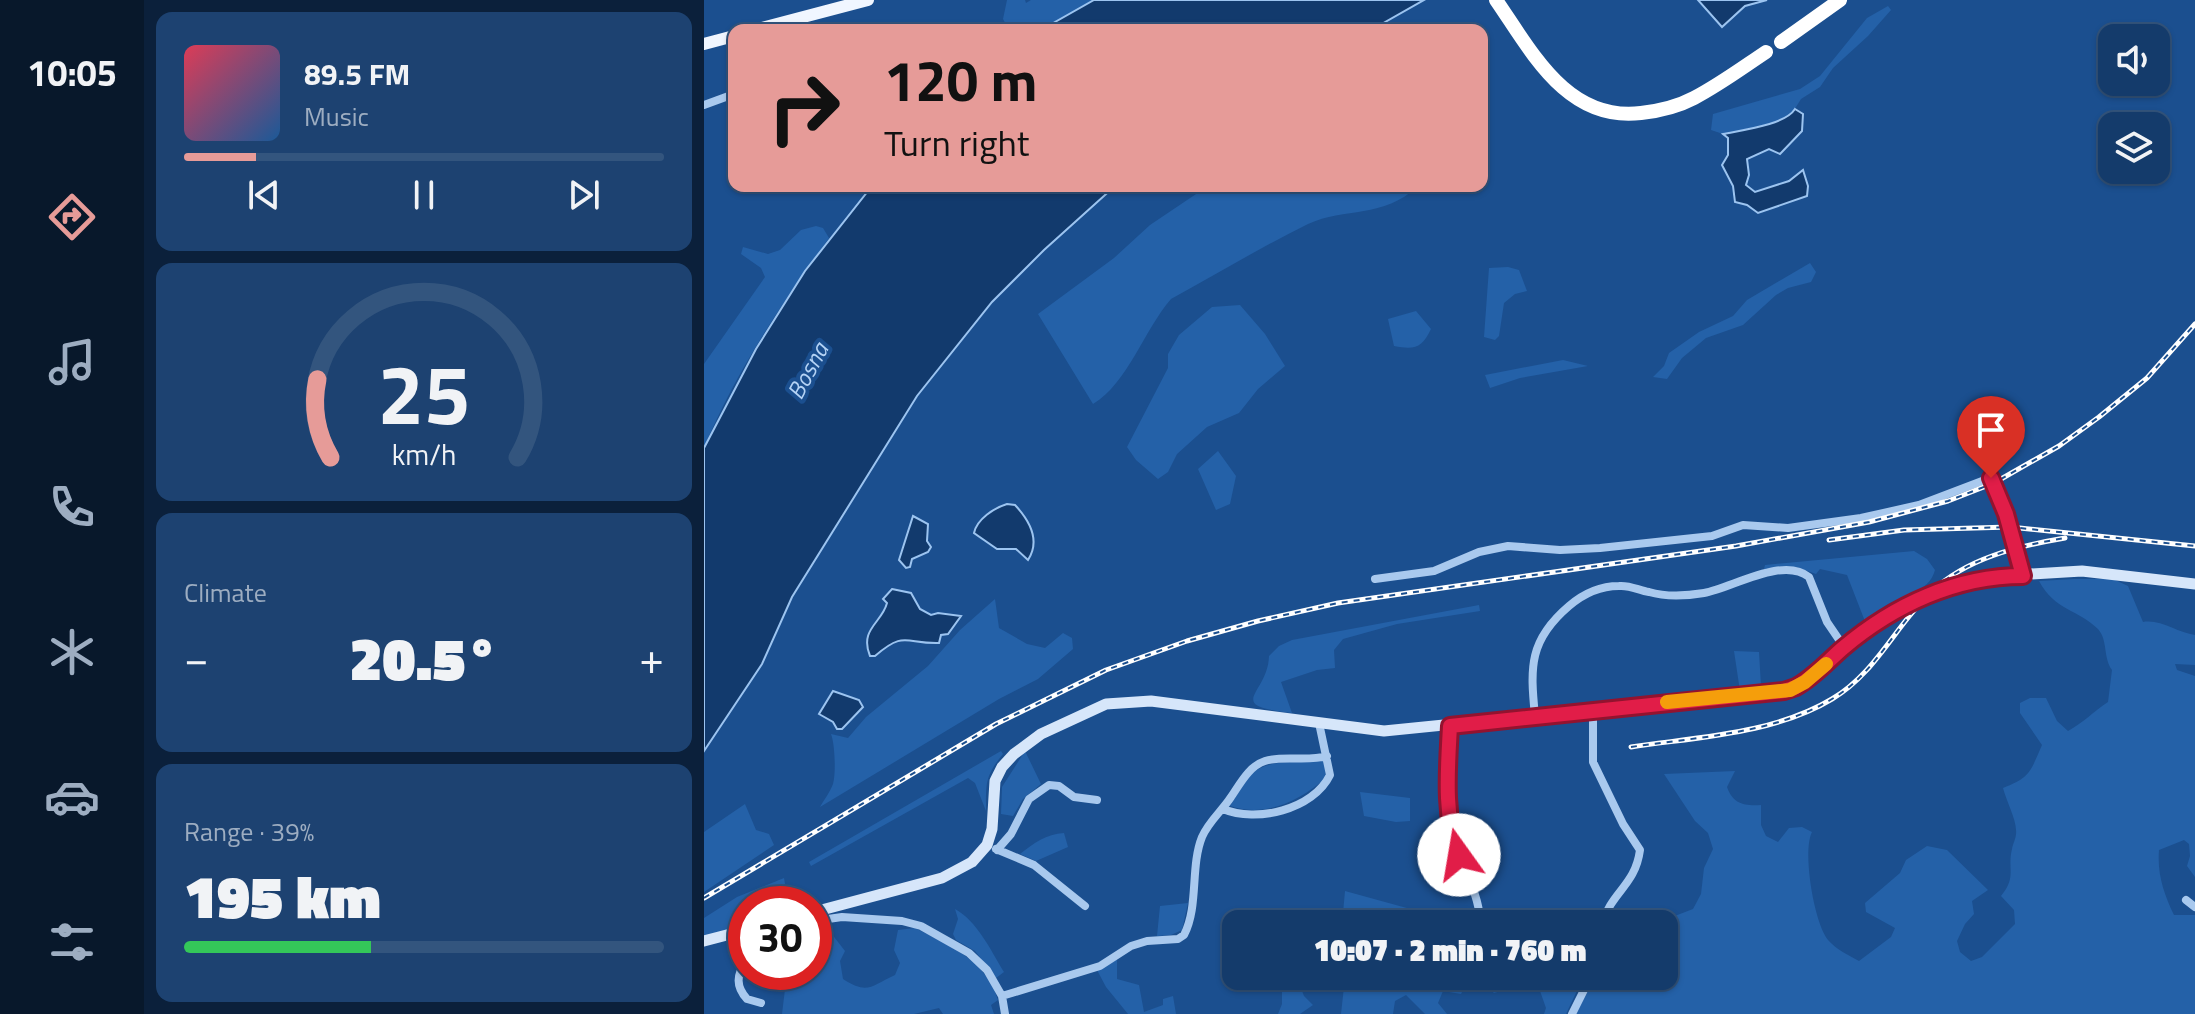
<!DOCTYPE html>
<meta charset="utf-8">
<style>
:root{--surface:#143b6b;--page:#1d4271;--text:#f1f3f6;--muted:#9dadc1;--line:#33557e;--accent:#e69b98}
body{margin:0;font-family:"Titillium Web",sans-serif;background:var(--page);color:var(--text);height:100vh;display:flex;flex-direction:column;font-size:30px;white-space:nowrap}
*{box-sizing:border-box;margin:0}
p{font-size:26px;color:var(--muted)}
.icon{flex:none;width:44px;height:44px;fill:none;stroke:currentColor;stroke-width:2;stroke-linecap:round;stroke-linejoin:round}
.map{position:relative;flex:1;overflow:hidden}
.panel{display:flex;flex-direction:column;gap:12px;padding:12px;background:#0b203b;width:560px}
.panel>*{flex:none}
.guide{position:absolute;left:24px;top:24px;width:760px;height:168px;border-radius:16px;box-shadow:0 2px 6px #0004,0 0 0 2px var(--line);background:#e69b98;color:#111;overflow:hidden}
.controls{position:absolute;left:1394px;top:24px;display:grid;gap:16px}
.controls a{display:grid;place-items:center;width:72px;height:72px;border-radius:16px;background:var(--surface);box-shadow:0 2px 6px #0004,0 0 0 2px var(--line);font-size:40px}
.speed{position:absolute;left:24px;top:886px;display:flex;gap:16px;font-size:40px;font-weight:700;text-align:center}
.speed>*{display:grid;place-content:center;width:104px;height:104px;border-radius:50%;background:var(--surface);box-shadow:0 2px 6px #0004,0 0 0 2px var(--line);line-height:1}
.speed .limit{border:12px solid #d22;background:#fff;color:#111}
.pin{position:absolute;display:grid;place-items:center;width:68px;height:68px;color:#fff;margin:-82px -34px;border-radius:50% 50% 50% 0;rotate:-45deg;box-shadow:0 0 8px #0007}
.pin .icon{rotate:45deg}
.me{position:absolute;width:88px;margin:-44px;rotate:347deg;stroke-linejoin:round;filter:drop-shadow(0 0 6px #0008)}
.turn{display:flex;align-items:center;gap:28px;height:168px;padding:0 24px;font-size:36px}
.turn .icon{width:104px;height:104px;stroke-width:2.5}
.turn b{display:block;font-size:56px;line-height:68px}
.big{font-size:60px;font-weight:800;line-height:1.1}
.panel .widget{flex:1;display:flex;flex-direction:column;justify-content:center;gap:12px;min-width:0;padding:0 28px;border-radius:16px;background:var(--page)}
.panel .dial{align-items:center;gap:0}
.dial svg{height:208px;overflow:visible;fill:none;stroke:var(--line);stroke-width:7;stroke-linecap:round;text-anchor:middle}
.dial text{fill:var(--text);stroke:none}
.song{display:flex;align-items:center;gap:24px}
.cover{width:96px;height:96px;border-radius:12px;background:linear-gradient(135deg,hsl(350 70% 55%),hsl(210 70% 35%))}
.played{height:8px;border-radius:4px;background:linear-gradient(90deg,var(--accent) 15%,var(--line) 15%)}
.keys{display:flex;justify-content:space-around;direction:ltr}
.heat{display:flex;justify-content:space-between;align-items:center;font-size:44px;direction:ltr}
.charge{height:12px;border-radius:6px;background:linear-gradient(90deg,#34c759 39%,var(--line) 0)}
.trip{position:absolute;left:518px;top:910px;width:456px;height:80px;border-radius:16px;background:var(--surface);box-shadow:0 2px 6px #0004,0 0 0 2px var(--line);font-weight:800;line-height:80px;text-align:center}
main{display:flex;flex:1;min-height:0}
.tabs{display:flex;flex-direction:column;width:144px;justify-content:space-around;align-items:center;background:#08182b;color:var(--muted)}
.tabs .icon{width:56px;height:56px}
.tabs .current{color:var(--accent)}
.tabs b{font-size:36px;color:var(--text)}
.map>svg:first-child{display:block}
.green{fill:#2461a8}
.water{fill:#123a6d;stroke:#9cc4f0;stroke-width:2}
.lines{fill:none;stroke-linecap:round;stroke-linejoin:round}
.minor{stroke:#a9c9ee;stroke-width:8}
.secondary{stroke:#d6e6fa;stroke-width:11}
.primary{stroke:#f0f6ff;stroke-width:12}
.motorway{stroke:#fff;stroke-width:14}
.rail-casing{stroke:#fff;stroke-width:5}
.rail{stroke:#1b4f8f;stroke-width:2;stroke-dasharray:6;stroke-linecap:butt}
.route-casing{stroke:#92132f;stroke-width:20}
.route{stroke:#e11d48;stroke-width:14}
.slow{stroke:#f59e0b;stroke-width:14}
.labels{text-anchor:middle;stroke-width:8;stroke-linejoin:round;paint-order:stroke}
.water-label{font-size:24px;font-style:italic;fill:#b5d3f5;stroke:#1b4f8f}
</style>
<main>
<nav class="tabs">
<b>10:05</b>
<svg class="icon current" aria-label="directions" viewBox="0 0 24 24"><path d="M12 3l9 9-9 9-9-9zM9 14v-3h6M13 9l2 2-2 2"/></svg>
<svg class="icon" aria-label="music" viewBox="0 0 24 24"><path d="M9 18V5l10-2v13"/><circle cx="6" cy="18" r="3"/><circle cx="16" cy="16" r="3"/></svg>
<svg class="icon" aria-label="phone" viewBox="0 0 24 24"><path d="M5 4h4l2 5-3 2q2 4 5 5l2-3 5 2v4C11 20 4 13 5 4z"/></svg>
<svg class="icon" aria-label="climate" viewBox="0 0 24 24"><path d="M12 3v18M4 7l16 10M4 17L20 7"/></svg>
<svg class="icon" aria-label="car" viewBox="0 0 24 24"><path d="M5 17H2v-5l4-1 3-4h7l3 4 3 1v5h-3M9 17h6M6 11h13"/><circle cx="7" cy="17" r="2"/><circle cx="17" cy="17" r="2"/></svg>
<svg class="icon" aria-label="filters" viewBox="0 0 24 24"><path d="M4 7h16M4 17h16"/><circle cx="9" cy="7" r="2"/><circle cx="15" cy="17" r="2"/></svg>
</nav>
<section class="panel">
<div class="widget">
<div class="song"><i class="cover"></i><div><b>89.5 FM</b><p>Music</p></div></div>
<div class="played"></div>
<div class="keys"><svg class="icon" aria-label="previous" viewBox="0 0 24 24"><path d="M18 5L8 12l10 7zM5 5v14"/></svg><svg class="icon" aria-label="pause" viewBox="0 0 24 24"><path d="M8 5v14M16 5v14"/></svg><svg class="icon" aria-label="next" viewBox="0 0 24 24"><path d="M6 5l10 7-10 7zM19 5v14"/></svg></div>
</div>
<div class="widget dial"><svg viewBox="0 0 100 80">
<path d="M14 69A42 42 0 1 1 86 69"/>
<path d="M14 69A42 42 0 0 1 9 39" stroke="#e69b98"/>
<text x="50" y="56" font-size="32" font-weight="700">25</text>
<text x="50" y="72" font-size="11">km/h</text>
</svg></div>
<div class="widget"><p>Climate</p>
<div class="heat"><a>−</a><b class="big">20.5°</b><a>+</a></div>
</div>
<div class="widget"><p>Range · 39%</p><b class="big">195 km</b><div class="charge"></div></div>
</section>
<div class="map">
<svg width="1491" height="1014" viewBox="0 0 1491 1014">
<rect width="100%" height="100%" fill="#1b4f8f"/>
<path class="green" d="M303,0h18l1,3 5,-3h63l-53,30h-32l-6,-11z
M1184,6l3,4 -23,26 -35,32 -13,19 -19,12 -10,16 -25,10 -43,9 -12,-4 2,-16 87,-25 20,-13 47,-58z
M504,186h210c-35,33 -73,21 -110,38 -47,23 -91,50 -137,75 -27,31 -43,84 -78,105l-55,-90 76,-56 36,-33z
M112,226l7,2 6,10c-47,65 -95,136 -125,210v-84l61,-87 -4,-9 -20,-14 2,-7 25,7 12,-4 21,-20z
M1106,263l6,9 -5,10 -23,6 -12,7 -33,30 -37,13 -24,20 -15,21 -14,-2 11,-11 5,-13 30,-21 34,-16 14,-16z
M804,267l11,3 8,21 -12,3 -11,9 -5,33 -4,4 -11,-3 5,-69z
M536,305l25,29 20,32 -27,23 -19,24 -32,14 -30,27 -9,18 -10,7 -22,-19 -9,-13 41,-79v-14l11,-19 33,-28z
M712,311l15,18c-9,19 -16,21 -37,17l-6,-27z
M859,360l25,6 -68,12 -30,10 -5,-13z
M514,451l18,25 -6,28 -14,6 -18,-41z
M1210,551l13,8 8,11c-6,23 -33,25 -50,36 -7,5 -13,12 -19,18l-19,-49 -27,-6 -4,5 -20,-7 -32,2 1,-4z
M1370,579h39l15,7 15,36c18,-3 35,11 52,13v30l-20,-1 2,6 18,6v201l-8,-11 3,-10 -1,-12 -5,-4 -25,10c-2,24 5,44 15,65h21v99h-619l20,-38h68v-52h-10l39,-15 8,-15 3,-26 9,-19 -5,-16 -13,-12 -31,-47 71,-3 -8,16c6,17 17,19 34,18v20l5,11 12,6 11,-14 13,-1 10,5c-10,19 2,91 16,108 9,10 20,15 31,21l32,-24 4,-9 -29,-16 -1,-9 35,-30 6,-13 21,-14 20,4 41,40 -16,11 2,13 -9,10 -8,17 3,11 11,9 11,-4 33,-33 -1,-14 -13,-14c16,-19 6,-27 11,-47 1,-6 5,-12 4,-19 0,-11 -10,-30 -13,-42 28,-11 27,-16 39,-43l-22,-32v-10l10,-5h16l11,23 11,10c15,-8 26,-20 40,-29l4,-32c-9,-12 -4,-30 -14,-41 -19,-19 -44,-19 -59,-48z
M291,599l4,29 28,16 18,4 18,-15 9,5 1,11 -35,30 -39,20 -179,108c4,-7 10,-15 13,-23 3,-10 2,-40 -2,-50l17,4 18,-21 62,-51 32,-36z
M775,605l1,6 -83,13 -54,15 -9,11 1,18 -18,2 -36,12 11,31c-70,-8 -24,-18 -23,-57l10,-10 13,-6z
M1030,651l25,1 2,34 -21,5z
M297,751l2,3c-18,22 -17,29 -17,57l-11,-28 -7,-5 -157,88 -2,-4z
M321,751l16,33 -18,15 -10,17 -12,-2 1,-27z
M621,760l1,18c-27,23 -60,40 -96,28 6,-9 11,-19 17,-27 19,-24 52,-14 78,-19z
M656,792l50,6v23l-14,1 -32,-6z
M41,804l11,26 13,4 5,11 -70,47v-60z
M360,833l4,14 -32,14 -16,-7c14,-11 26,-20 44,-21z
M80,878l1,6 -34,20h-5l-4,8 3,14 -41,11v-19l33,-21z
M641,891l69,19 -3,14h-69z
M484,903l-6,27 -11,5 -14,1 3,-30z
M251,909c22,12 35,40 49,63l-8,6 -21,-27 -19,-11 -3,-6 5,-15z
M211,928c35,18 71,32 83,72l-7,5 3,9h-51l-4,-6 -25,6h-132l4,-33 7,-9h21l6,-39h11l14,18 -5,10 3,18c25,16 28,7 52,-4l5,-12 -6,-13 4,-20z
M413,959v20l22,6 5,27 19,-7v-6l10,-3 3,18h-48l-22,-27 -9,-17z
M578,976l15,2 7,18 9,9 -13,9h-22l4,-10z
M633,976h125l3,10 -4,8 -18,-3 -5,12 9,11h-22l-19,-19 -11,6 -2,13h-52l3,-27z
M778,976h102l-18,38h-22l2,-6 -6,-17 -16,-7 -30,9 -9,-8z"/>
<path class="water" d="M390,0h330l-53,30h-330z
M994,0h69l-22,6 -23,21z
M1091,109l8,5 -1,17 -22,23 -11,-5 -22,10 2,16 -3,10 9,7 34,-11 14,-11 5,16 -1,10 -49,17 -11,-8 -12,-3 -2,-16 -11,-21 6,-10v-17l-5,-4c19,-4 62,-9 72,-25z
M168,186h243l-71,64 -52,52 -75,94 -125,201 -30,67 -58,87v-303l52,-99 49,-78z
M303,504l8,1c14,15 26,35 13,55l-12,-11h-19l-23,-16c3,-14 20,-25 33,-29z
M209,516l15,8 -1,17 4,6 -3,5 -16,7 -2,8 -4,1 -7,-8z
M188,589l19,4 9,16 11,6 7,-2 23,3 -13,18 -7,1 -2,8c-34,1 -34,-13 -64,13h-5c-11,-27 12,-33 17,-53l-4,-4z
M129,691l26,9 4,7 -21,22h-5l-4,-7 -14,-8z"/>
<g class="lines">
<path class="minor" d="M0,105l30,-11
M671,579l59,-8 45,-19 29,-6 52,4 40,-2 112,-12 31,-11 45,3 73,-10 58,-13 71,-27 14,28 19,70
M889,710v52l30,62 17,26c-5,37 -30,42 -37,74
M831,716c-5,-49 -6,-76 34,-110 14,-12 31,-20 50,-20 11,-1 19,4 30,6 17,5 37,4 55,1 28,-5 79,-37 105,-16l18,45 17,25
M746,726c-2,34 -6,85 5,117 8,26 23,49 25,76
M519,809c33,14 90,1 107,-34l-11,-52
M292,849l38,16 51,41
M293,850l14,-16 18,-35 20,-14 10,1 15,11 23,3
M1482,900l9,7
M110,921l28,-4 60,4 19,5 48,27 18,17 15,26 3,18
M42,962c-10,13 -10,25 1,37l14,4
M298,996l98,-30 31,-20 16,-5 31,-2 6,-4c15,-29 6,-68 18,-98 7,-16 20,-26 29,-40 9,-13 18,-31 34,-36 19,-6 42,1 62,-5
M868,1014l19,-38"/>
<path class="secondary" d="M110,912l128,-34 30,-16 15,-17 5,-16 3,-48 7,-14 12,-13 27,-20 65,-30 45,-3 233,30 400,-40 12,-4 17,-11 31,-29 40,-29 45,-24 32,-10 37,-8 84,-5 113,13
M0,941l42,-11"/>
<path class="primary" d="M50,30l114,-30
M0,44l30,-8"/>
<path class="motorway" d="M792,0c36,52 71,122 145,113 18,-2 36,-6 53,-15 25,-13 48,-30 72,-46
M1077,42l59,-42"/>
<g class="rail-casing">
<path id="rail" d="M1125,540l75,-10 106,-3 185,19
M927,747c66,-10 143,-13 201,-48 44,-26 63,-73 99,-107 36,-34 87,-46 134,-54
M0,898l292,-174 110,-54 81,-29 71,-20 80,-18 398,-57 133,-24 79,-21 46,-18 65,-37 40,-29 48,-39 48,-54"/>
</g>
<use href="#rail" class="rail"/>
</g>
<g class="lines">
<g class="route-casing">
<path id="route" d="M755,855c-16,-39 -11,-89 -9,-129l334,-35 12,-4c18,-10 32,-26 47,-39 51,-43 113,-72 180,-72l-17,-62 -15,-36"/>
</g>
<use href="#route" class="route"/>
<path class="slow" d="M963,702l123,-12 15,-8 21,-18"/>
</g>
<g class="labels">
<g class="water-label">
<text transform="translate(104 371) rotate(-62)" y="8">Bosna</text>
</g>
</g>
</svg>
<div class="controls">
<a><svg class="icon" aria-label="sound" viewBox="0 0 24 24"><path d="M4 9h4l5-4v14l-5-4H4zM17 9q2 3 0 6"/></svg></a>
<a><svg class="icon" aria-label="layers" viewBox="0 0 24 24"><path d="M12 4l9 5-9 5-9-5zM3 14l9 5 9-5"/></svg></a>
</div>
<div class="speed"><div class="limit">30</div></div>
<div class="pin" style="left:1287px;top:478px;background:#d93025"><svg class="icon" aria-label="arrive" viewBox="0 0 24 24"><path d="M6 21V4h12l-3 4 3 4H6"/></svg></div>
<svg class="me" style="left:755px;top:855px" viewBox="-20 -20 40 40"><circle r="19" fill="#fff"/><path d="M0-13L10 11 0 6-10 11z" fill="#e11d48"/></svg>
<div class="trip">10:07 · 2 min · 760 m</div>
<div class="guide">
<div class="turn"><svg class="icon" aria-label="right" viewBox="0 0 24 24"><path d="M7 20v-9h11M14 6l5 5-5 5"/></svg><div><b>120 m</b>Turn right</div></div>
</div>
</div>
</main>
